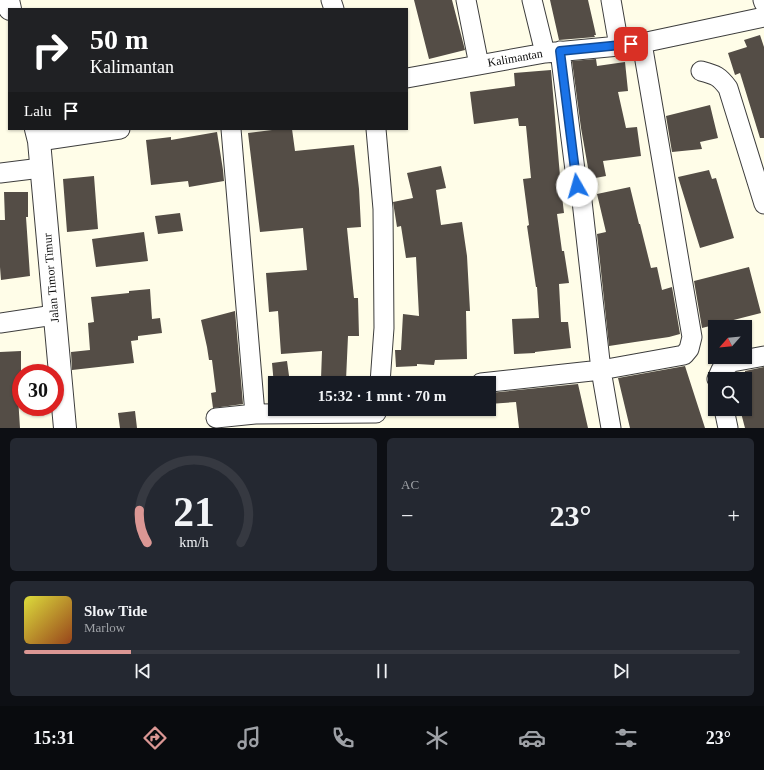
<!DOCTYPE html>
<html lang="id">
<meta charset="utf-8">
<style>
:root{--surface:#171b24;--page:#242831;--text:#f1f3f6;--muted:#9ea1a6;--line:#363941;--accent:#db9794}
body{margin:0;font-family:"Times New Roman",serif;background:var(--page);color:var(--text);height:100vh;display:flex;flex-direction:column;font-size:15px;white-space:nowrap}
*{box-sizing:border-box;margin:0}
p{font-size:13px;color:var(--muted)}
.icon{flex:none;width:22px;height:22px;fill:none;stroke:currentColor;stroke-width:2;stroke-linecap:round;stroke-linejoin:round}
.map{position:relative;height:428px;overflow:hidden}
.details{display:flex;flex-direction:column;gap:10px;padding:10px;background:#0d0f14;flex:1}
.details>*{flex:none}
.top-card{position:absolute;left:8px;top:8px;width:400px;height:122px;border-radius:0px;box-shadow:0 1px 3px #0004;background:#202124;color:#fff;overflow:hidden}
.needle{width:26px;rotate:243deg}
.fabs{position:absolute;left:708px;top:320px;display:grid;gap:8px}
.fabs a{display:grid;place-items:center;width:44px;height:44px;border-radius:0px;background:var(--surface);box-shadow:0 1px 3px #0004;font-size:20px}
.speed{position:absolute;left:12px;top:364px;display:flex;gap:8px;font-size:20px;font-weight:700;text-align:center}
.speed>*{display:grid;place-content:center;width:52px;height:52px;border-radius:50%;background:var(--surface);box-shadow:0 1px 3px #0004;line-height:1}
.speed .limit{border:6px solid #d22;background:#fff;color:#111}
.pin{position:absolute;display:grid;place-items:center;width:34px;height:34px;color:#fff;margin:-17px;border-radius:8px;box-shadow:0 2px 6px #0006}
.me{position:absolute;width:44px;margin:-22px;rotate:353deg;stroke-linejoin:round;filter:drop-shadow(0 0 3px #0008)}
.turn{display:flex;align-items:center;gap:14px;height:84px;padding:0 16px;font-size:18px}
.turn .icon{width:52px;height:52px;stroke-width:2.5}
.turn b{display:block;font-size:28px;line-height:34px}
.then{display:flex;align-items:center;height:38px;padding:0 16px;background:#0003;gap:8px;font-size:15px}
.big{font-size:30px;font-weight:700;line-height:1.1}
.details .widget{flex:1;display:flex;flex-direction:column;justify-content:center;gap:6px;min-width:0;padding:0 14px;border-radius:6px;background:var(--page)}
.details .dial{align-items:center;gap:0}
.dial svg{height:104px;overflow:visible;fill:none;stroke:var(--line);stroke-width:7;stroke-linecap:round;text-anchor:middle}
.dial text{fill:var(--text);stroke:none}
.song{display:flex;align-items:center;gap:12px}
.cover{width:48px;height:48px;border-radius:6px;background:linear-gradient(135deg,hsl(60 70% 55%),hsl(20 70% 35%))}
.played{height:4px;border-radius:2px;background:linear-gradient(90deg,var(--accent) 15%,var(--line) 15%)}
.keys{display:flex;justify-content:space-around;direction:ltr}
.heat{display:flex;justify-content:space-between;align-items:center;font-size:22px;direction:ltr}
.details .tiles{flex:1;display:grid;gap:10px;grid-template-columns:1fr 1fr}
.widget:last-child{grid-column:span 2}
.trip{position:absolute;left:268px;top:376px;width:228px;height:40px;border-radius:0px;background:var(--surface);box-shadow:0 1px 3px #0004;font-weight:700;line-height:40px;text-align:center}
.dock{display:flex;height:64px;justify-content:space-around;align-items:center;background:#090b0e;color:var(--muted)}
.dock .icon{width:28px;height:28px}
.dock .active{color:var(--accent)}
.dock b{font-size:18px;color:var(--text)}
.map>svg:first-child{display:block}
.building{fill:#544d46}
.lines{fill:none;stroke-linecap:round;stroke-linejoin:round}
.minor-casing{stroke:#3d3d3d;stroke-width:21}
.tertiary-casing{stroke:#3d3d3d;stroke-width:24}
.minor{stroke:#fff;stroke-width:19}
.tertiary{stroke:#fff;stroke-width:22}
.route-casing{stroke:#114b97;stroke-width:10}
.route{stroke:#1a73e8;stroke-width:7}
.labels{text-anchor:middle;stroke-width:4;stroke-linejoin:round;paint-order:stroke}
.street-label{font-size:12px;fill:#0a0a0a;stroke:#fff}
</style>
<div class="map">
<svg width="764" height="428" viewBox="0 0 764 428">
<rect width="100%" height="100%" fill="#fffde8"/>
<path class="building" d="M414,0h38l13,50 -36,9z
M550,0h38l8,35h-2l1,2 -36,3z
M760,35l4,12v91h-4l-20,-65 -5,2 -7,-22 19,-6 -3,-7z
M596,59l1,7 28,-4 3,29 -10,1 8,36 11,-1 4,29 -38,5 3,15 -16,3 -9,-51 -9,-67z
M551,70l10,118 3,25 -7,1 5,37h2l5,32 -10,1 2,38h7l3,26 -36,4v1l-21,1 -2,-35 27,-1 -2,-31h-1l-9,-61 2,-1 -6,-46 8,-1 -5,-52h-7l-1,-8 -44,6 -4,-32 45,-6 -1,-13z
M710,105l8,33 -18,4 2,7 -30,3 -6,-36z
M280,129h12l3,22 59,-6 5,44 2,38 -14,1 7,70h4l1,38h-11l-2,44 -25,-1 1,-28 -41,3 -3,-43 -9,1 -3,-39 41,-3 -4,-42 -43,4 -12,-99z
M217,132l6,38 1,11 -35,6 -1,-6 -37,4 -5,-45 25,-3v3z
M441,166l5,22 -10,2 5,35 21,-3 5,34 3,55h-4l1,48 -32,1 -1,5 -17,-1v2l-21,1 -1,-17h6l2,-36 16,2 -3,-59 -10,1 -5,-32 -4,1 -4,-25 20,-4 -6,-25z
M709,170l3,9 4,-1 18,60 -34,10 -22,-71z
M94,176l4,53 -31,3 -4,-53z
M630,187l9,37h1l11,44 6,-1 5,23 10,-3 8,47 -11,3 -34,5 -26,4 -12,-112 9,-2 -9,-38z
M4,192h24v25h-2l4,59 -29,4 -1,-13v-47h5z
M180,213l3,18 -25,3 -3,-18z
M144,232l4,29 -52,6 -4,-28z
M749,267l12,46 -59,15 -8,-47z
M150,289l2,30 8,-1 2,15 -24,3v4l-7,1 3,22 -62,7 -1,-18 19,-2 -2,-27 6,-1 -3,-25 38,-4v-2z
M235,311l8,93 -30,4 -2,-15 5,-1 -4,-32h-3l-2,-13 -6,-27z
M21,351v46h-3l2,31h-20v-76z
M287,361l3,22h-15v1l-1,1 -2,-22z
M685,366l20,62h-75l-12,-50z
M764,367v61h-19l-5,-19h5v-38z
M578,384l10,44h-69l-3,-26 -27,2v-11z
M135,411l2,17h-17l-2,-15z"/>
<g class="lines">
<g class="minor-casing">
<path id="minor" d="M331,0l3,9
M466,0l13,65
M532,0l13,53
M611,0l8,46
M763,0l1,3
M560,51l17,135
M701,71c15,4 18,5 27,17l36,116
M407,78l138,-25 74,-7 23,-3 122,-26
M376,129l7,80 1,119 -4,55
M39,141l81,-12
M0,173l41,-5
M0,323l54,-8
M717,379l4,-9 11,-8 32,-6
M481,383l120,-13 -19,-169
M724,409l4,19
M255,414l121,-1
M216,418l39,-4 -24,-285
M611,428l-10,-58 83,-15 5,-6 3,-12 -24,-141 -26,-153"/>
</g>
<g class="tertiary-casing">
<path id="tertiary" d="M8,0l2,9
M36,129l3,12 26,287"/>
</g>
<use href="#minor" class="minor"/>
<use href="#tertiary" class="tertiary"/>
</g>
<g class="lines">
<g class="route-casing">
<path id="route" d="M577,186l-17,-135 71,-7"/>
</g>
<use href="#route" class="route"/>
</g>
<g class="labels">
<g class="street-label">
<text transform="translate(515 58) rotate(-10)" y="4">Kalimantan</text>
<text transform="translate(51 278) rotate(-95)" y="4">Jalan Timor Timur</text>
</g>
</g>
</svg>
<div class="fabs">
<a><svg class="needle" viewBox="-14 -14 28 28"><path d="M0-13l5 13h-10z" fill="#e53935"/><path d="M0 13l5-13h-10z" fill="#9ea1a6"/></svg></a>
<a><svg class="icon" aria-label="search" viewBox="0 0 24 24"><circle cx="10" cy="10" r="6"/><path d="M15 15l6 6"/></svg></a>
</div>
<div class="speed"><div class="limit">30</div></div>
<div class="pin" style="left:631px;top:44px;background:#d93025"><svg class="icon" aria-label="arrive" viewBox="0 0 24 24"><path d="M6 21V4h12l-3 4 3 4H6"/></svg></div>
<svg class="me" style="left:577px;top:186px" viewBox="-20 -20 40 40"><circle r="19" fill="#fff"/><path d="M0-13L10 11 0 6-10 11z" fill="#1a73e8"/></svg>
<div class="trip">15:32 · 1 mnt · 70 m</div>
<div class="top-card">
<div class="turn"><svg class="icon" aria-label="right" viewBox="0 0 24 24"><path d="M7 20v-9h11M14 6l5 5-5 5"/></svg><div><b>50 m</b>Kalimantan</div></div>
<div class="then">Lalu<svg class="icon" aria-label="arrive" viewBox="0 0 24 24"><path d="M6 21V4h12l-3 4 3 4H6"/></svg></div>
</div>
</div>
<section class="details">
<div class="tiles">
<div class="widget dial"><svg viewBox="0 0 100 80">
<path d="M14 69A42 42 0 1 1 86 69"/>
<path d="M14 69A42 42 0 0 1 8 44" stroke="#db9794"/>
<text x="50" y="56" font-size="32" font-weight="700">21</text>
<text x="50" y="72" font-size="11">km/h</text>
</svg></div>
<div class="widget"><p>AC</p>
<div class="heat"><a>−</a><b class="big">23°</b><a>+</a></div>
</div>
<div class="widget">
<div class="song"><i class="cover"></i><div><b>Slow Tide</b><p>Marlow</p></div></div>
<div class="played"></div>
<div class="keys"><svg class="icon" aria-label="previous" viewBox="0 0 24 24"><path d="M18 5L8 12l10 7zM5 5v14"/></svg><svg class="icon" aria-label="pause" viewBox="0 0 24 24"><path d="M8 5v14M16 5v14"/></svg><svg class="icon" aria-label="next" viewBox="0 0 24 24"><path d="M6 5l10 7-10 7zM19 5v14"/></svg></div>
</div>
</div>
</section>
<nav class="dock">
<b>15:31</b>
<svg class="icon active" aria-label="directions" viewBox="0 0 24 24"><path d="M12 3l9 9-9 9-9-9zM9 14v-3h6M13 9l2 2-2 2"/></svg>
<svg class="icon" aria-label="music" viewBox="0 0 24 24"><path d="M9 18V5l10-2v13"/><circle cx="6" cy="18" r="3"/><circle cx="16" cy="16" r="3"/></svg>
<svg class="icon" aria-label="phone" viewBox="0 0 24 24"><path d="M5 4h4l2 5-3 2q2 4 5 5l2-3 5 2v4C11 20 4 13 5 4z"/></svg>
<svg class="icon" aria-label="climate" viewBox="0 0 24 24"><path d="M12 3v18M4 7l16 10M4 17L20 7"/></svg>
<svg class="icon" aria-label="car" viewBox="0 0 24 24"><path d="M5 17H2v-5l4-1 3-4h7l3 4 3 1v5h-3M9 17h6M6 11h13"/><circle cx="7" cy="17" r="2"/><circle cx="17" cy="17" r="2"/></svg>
<svg class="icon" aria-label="filters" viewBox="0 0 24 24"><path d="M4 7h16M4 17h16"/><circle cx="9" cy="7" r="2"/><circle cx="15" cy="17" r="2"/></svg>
<b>23°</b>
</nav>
